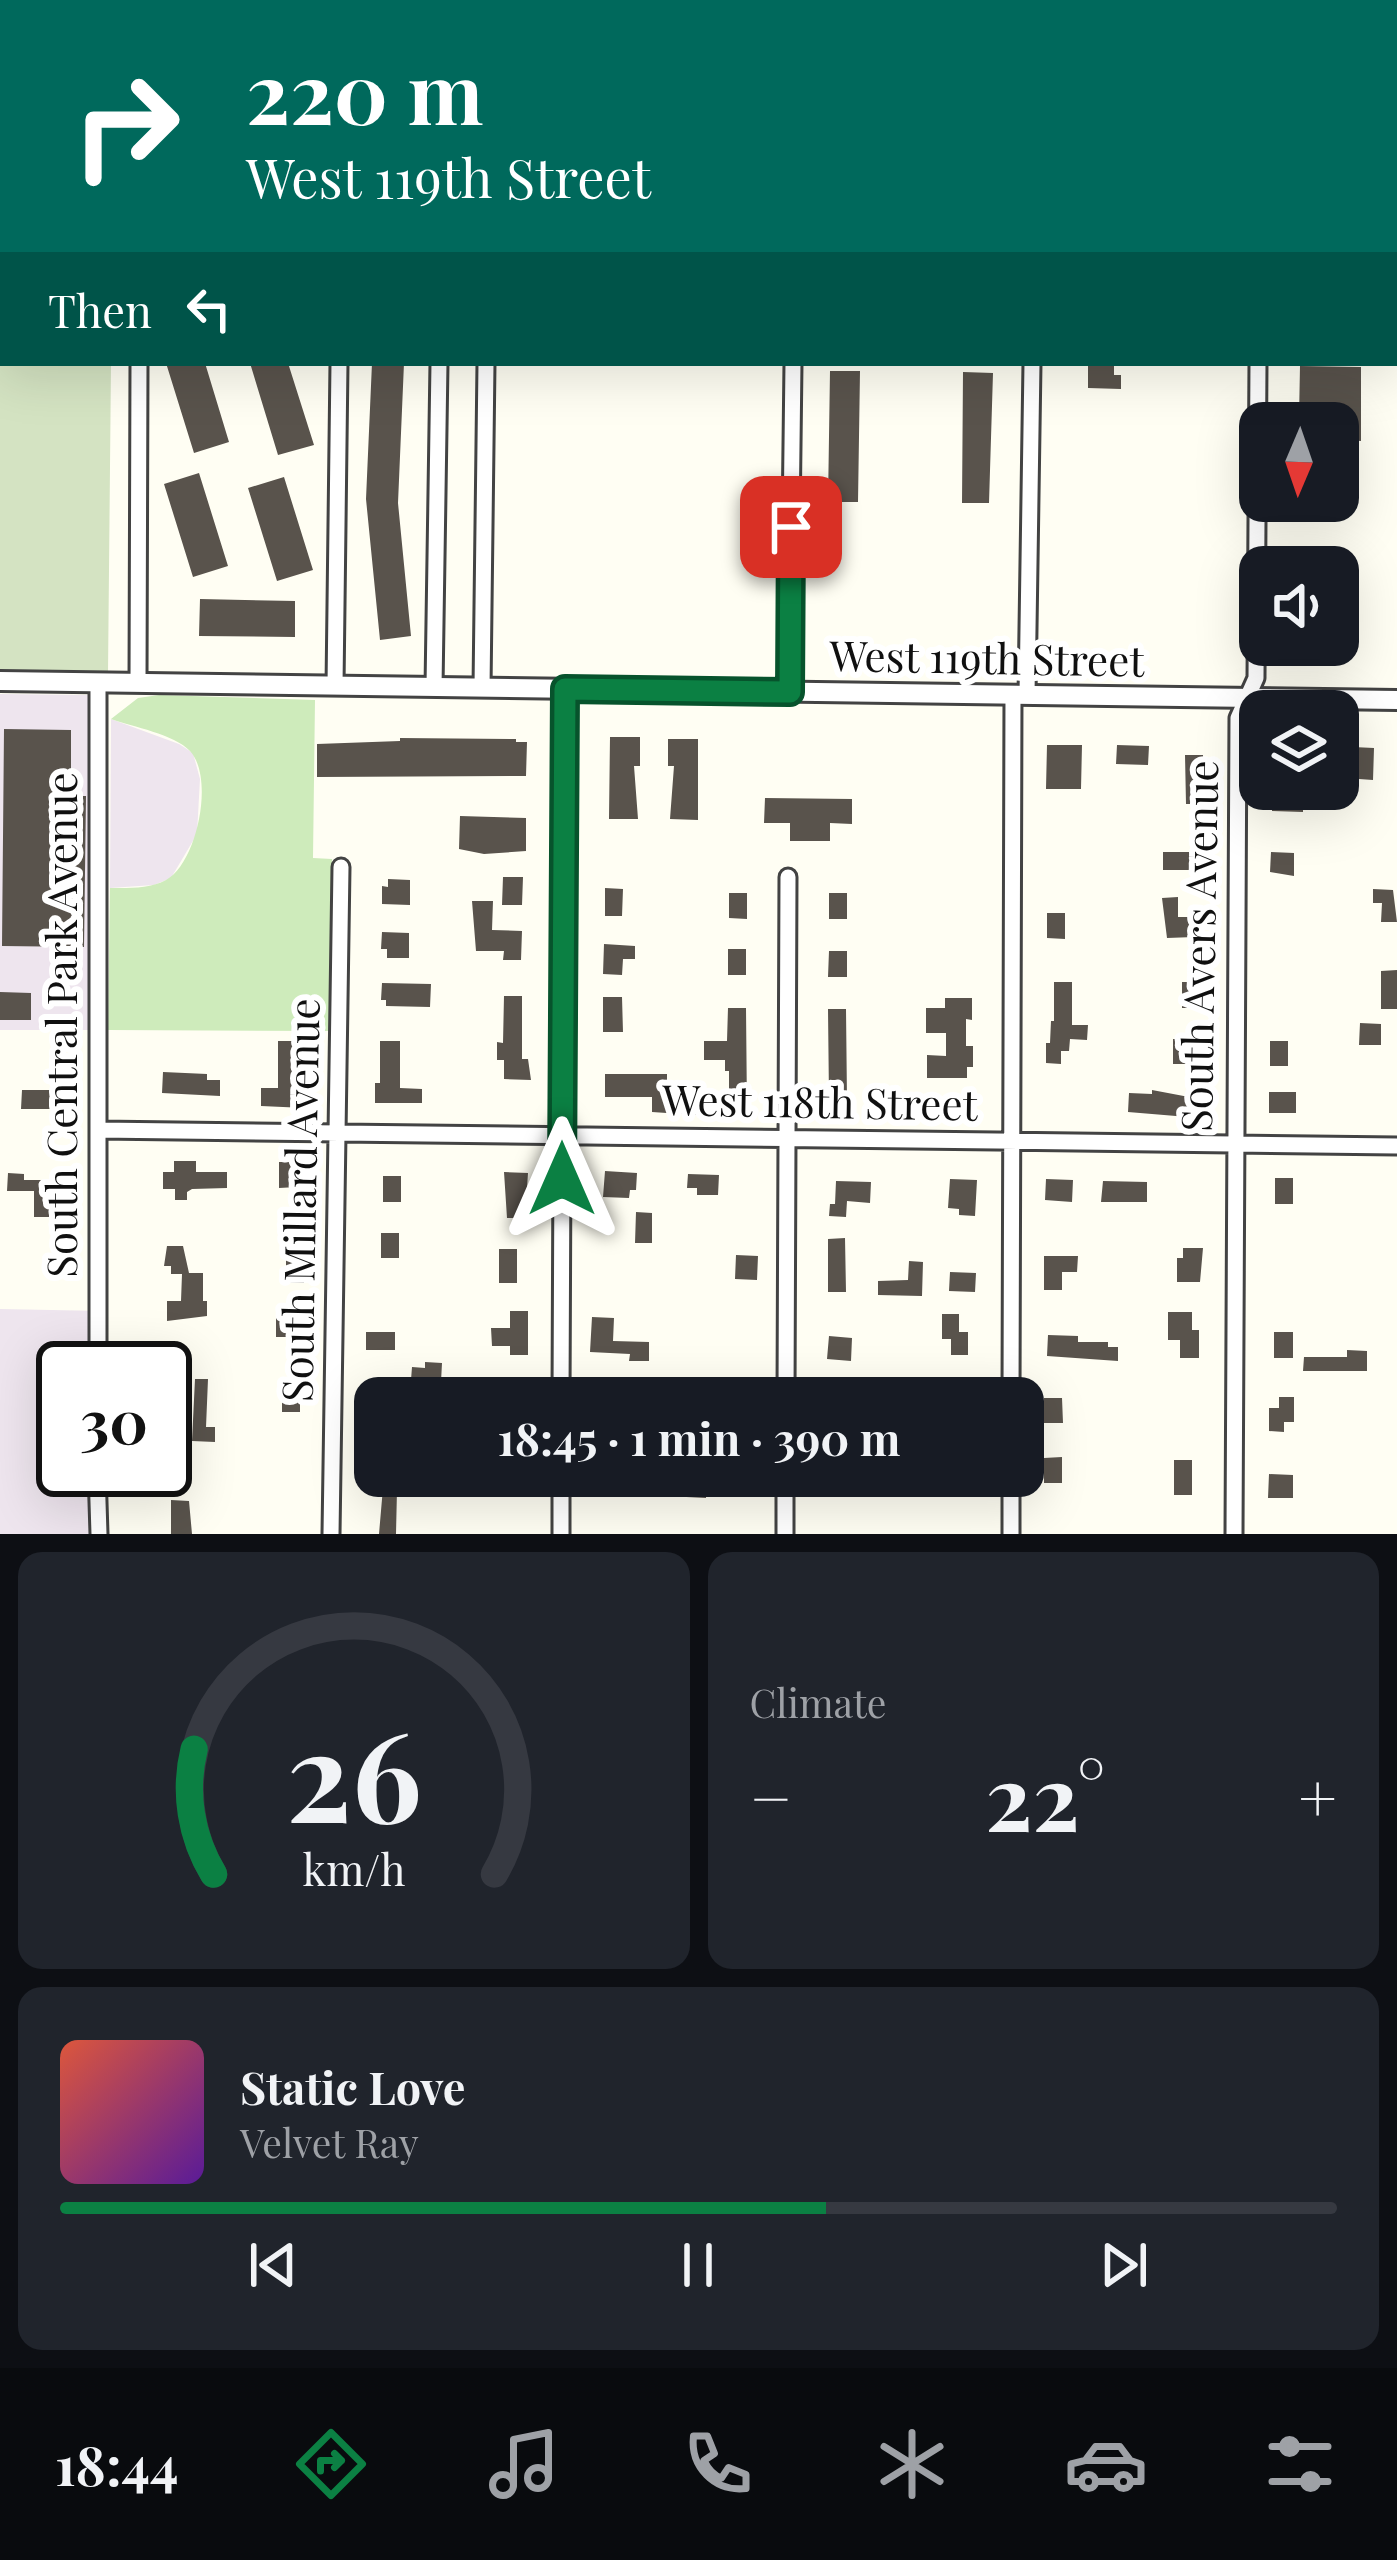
<!DOCTYPE html>
<meta charset="utf-8">
<style>
:root{--surface:#171b24;--page:#20242c;--text:#f1f3f6;--muted:#9ea1a6;--line:#363941;--accent:#0b8043}
body{margin:0;font-family:"Playfair Display",serif;background:var(--page);color:var(--text);height:100vh;display:flex;flex-direction:column;font-size:45px;white-space:nowrap}
*{box-sizing:border-box;margin:0}
p{font-size:39px;color:var(--muted)}
.icon{flex:none;width:66px;height:66px;fill:none;stroke:currentColor;stroke-width:2;stroke-linecap:round;stroke-linejoin:round}
.map{position:relative;height:1534px;overflow:hidden}
.drawer{display:flex;flex-direction:column;gap:18px;padding:18px;background:#0d0f14;flex:1}
.drawer>*{flex:none}
.hud{position:absolute;left:0px;top:0px;width:1398px;height:366px;box-shadow:0 12px 48px #0002;background:#00695c;color:#fff;overflow:hidden}
.needle{width:78px;rotate:182deg}
.controls{position:absolute;left:1239px;top:402px;display:grid;gap:24px}
.controls a{display:grid;place-items:center;width:120px;height:120px;border-radius:24px;background:var(--surface);box-shadow:0 12px 48px #0002;font-size:60px}
.speed{position:absolute;left:36px;top:1341px;display:flex;gap:24px;font-size:60px;font-weight:700;text-align:center}
.speed>*{display:grid;place-content:center;width:156px;height:156px;border-radius:50%;background:var(--surface);box-shadow:0 12px 48px #0002;line-height:1}
.speed .limit{border:6px solid #111;border-radius:18px;background:#fff;color:#111}
.pin{position:absolute;display:grid;place-items:center;width:102px;height:102px;color:#fff;margin:-51px;border-radius:24px;box-shadow:0 6px 18px #0006}
.me{position:absolute;width:132px;margin:-66px;rotate:0deg;stroke-linejoin:round;filter:drop-shadow(0 0 9px #0008)}
.turn{display:flex;align-items:center;gap:42px;height:252px;padding:0 48px;font-size:54px}
.turn .icon{width:156px;height:156px;stroke-width:2.5}
.turn b{display:block;font-size:84px;line-height:102px}
.then{display:flex;align-items:center;height:114px;padding:0 48px;background:#0003;gap:24px;font-size:45px}
.big{font-size:90px;font-weight:700;line-height:1.1}
.drawer .tile{flex:1;display:flex;flex-direction:column;justify-content:center;gap:18px;min-width:0;padding:0 42px;border-radius:24px;background:var(--page)}
.drawer .dial{align-items:center;gap:0}
.dial svg{height:312px;overflow:visible;fill:none;stroke:var(--line);stroke-width:7;stroke-linecap:round;text-anchor:middle}
.dial text{fill:var(--text);stroke:none}
.song{display:flex;align-items:center;gap:36px}
.cover{width:144px;height:144px;border-radius:18px;background:linear-gradient(135deg,hsl(10 70% 55%),hsl(270 70% 35%))}
.played{height:12px;border-radius:6px;background:linear-gradient(90deg,var(--accent) 60%,var(--line) 60%)}
.keys{display:flex;justify-content:space-around;direction:ltr}
.heat{display:flex;justify-content:space-between;align-items:center;font-size:66px;direction:ltr}
.drawer .tiles{flex:1;display:grid;gap:18px;grid-template-columns:1fr 1fr}
.tile:last-child{grid-column:span 2}
.trip{position:absolute;left:354px;top:1377px;width:690px;height:120px;border-radius:24px;background:var(--surface);box-shadow:0 12px 48px #0002;font-weight:700;line-height:120px;text-align:center}
.tab-bar{display:flex;height:192px;justify-content:space-around;align-items:center;background:#090b0e;color:var(--muted)}
.tab-bar .icon{width:84px;height:84px}
.tab-bar .active{color:var(--accent)}
.tab-bar b{font-size:54px;color:var(--text)}
.map>svg:first-child{display:block}
.industrial{fill:#eee5ee}
.green{fill:#ceebbb}
.cemetery{fill:#d4e3c2}
.building{fill:#59534c}
.lines{fill:none;stroke-linecap:round;stroke-linejoin:round}
.minor-casing{stroke:#434343;stroke-width:21}
.tertiary-casing{stroke:#434343;stroke-width:24}
.minor{stroke:#fff;stroke-width:15}
.tertiary{stroke:#fff;stroke-width:18}
.route-casing{stroke:#07532c;stroke-width:30}
.route{stroke:#0b8043;stroke-width:21}
.labels{text-anchor:middle;stroke-width:12;stroke-linejoin:round;paint-order:stroke}
.street-label{font-size:42px;fill:#101010;stroke:#fff}
</style>
<div class="map">
<svg width="1397" height="1534" viewBox="0 0 1397 1534">
<rect width="100%" height="100%" fill="#fffef3"/>
<path class="industrial" d="M0,694l90,1v335h-90z
M111,719l68,25 14,9 7,26 -3,55 -26,44 -17,7 -44,3z
M0,1309l103,2v57h-40v102h39v64h-102z"/>
<path class="green" d="M159,695l156,5 -2,158 19,1 -3,172 -221,-1 2,-142c18,0 40,1 56,-8 31,-17 49,-102 24,-129 -16,-17 -57,-24 -79,-32l27,-21z"/>
<path class="cemetery" d="M0,0h114l-111,3v360h108l-3,311 -108,-2z"/>
<path class="building" d="M166,363h39l24,79 -35,11z
M250,363h38l26,82 -36,10z
M372,363h32l-6,140 13,133 -31,4 -14,-141z
M1092,363h22v12h7v14l-33,-1v-23z
M1300,366l61,1v74l-19,-1v-21l-43,-1z
M830,371h30l-2,131h-30z
M963,372l30,1 -4,130h-27z
M199,473l29,93 -35,11 -29,-93z
M284,477l29,93 -36,11 -29,-93z
M1300,501l34,1 -1,18 -33,-1z
M200,599l95,2v36l-96,-1z
M4,729l67,1v66h15l-2,151 -82,-1z
M610,737h30v29h-6l4,53h-29z
M400,738l116,1v3h11l-1,34 -209,1v-33l83,-3z
M668,739h30v81l-28,-1 4,-53h-6z
M1047,745h35l-1,44h-35z
M1117,745l32,1 -1,19 -32,-1z
M1353,747l21,1 -1,32 -14,-1v-5h-7z
M1185,755h18l1,49h-18z
M1272,796l31,1v15l-31,-1z
M765,798l87,1v25l-22,-1v18h-40v-18h-26z
M460,816l66,2v33l-42,3 -25,-5z
M1163,852h37v18h-37z
M1271,852l23,1v23l-24,-4z
M503,877h20l-1,28h-20z
M388,879l22,1v25l-28,-1v-18l6,1z
M605,888l18,1 -1,27h-17z
M1373,889l20,1 4,32h-16l1,-19h-9z
M729,893h18v26l-18,-1z
M829,893h18v26h-18z
M1178,897v20h15l1,20 -27,1 -5,-40z
M472,901h21l-1,29 30,1 -1,29h-18l1,-9h-28z
M1047,913h18v26l-18,-1z
M382,932l27,1v25h-22v-9h-6z
M604,944l31,2v13h-12l-1,16 -19,-1z
M728,949h18v26h-18z
M829,951h18v26h-19z
M1397,970v39h-16v-38z
M1054,982h18v43h16l-1,15 -17,-1 -1,12h-8v13l-15,-1v-20h4l1,-22h3z
M1182,982h18v26h-18z
M382,983l49,1 -1,23 -44,-1v-6h-5z
M0,992l31,1v27h-31z
M504,996h18v63h6l3,21 -27,-1v-19h-7v-18l6,1z
M603,997h19l1,35h-20z
M945,998h27v22l-6,-1v27h7v21h-6v11h-40v-23l19,1v-23h-20v-25h19z
M728,1008h18l1,103h-18v-40h-4v-11h-21v-19h23z
M828,1009h18l1,91 -18,-1z
M1360,1023l21,1v21h-22z
M1173,1039h18v25h-18z
M278,1041h22l5,67 -44,-2v-18h17z
M380,1041h20v47l22,1v14h-47v-20h5z
M1270,1041h18v25h-18z
M163,1072l44,2v6h13v16l-58,-3z
M605,1074h62v25h29v16l-44,-3v-15h-47z
M22,1090h33v19h-34z
M1152,1090l37,7 -1,20 -60,-5 1,-19 23,1z
M1269,1092h27v21h-27z
M174,1161h22v11h31v16l-35,1 -5,3v8h-12v-11h-12v-17h11z
M279,1162h18v25l-18,1z
M605,1171l32,2 -1,17h-6l-1,8 -26,-1z
M504,1172l24,1 -3,45h-18z
M8,1173l16,1v6h32l-1,37h-21v-26h-27z
M688,1174l31,1 -1,20h-21v-7h-10z
M383,1176h18v26h-18z
M1275,1178h18v26h-18z
M950,1179l27,1 -2,36 -16,-1v-6l-11,-1z
M1046,1179l27,1 -1,22 -27,-2z
M836,1181l35,1 -1,21 -23,-2 -1,16 -17,-1 1,-12h5z
M1103,1181l44,1v20h-46z
M636,1212l16,1v30h-17z
M381,1233h18v25h-18z
M845,1238l1,54h-18v-53z
M167,1246h16l6,27h14v28h4v15l-40,5v-20h14l1,-27h-11v-8h-7z
M1183,1248h20l-3,34h-23v-24h6z
M499,1249h18v34h-18z
M736,1255l22,1 -1,24 -22,-1z
M1044,1256h34l-1,16h-15v18h-18z
M286,1257h18v26l-18,-1z
M909,1261l14,1 -1,34 -44,-1v-14l30,-1z
M950,1272l26,1 -1,19 -26,-1z
M510,1311h18v44h-18v-9h-18l-1,-18h19z
M276,1312h18v25h-18z
M1168,1312h24v18h7v28h-19v-18h-12z
M942,1314h17v18h9v23h-17v-16h-9z
M592,1317l22,1 -1,23 36,1v19h-20l1,-7 -40,-2z
M366,1332h29v18h-29z
M1274,1332h19v26h-19z
M1048,1335l30,1v6h30v5h10v14l-71,-5z
M829,1336l23,2 -1,23 -24,-2z
M1347,1350l20,1v20h-64l1,-14h43z
M425,1362l17,1 -1,19 -30,-2 1,-13 13,1z
M195,1379h13l-2,48h9v15l-23,-1z
M282,1379h18v33h-18z
M1279,1397h15v25h-10v10l-15,-1v-23h10z
M1044,1398h18l1,25h-19z
M167,1440h20v31h-20z
M1062,1457v26h-18v-25z
M1174,1460h18v35h-18z
M1269,1474l24,1v23h-25z
M384,1476h53v12l-40,2 -1,44h-17z
M596,1476h68v7l42,1v14l-59,-3v-6l-51,-1z
M171,1500l18,1 3,33h-21z"/>
<g class="lines">
<g class="minor-casing">
<path id="minor" d="M579,0v3
M1370,0v3
M1033,3v-3
M1194,3v-3
M1395,258h2
M138,683l1,-320
M335,686l4,-323
M434,687l5,-324
M482,688l4,-325
M789,692l4,-329
M1027,695l5,-332
M99,1130l1298,16
M98,1368v-686
M561,1398l3,-709
M786,1398l2,-521
M1011,1398l2,-703
M97,1470l2,64
M1011,1476v58
M331,1534l10,-667
M561,1534v-58
M785,1534v-58
M1234,1534l4,-816 18,-40 2,-315"/>
</g>
<g class="tertiary-casing">
<path id="tertiary" d="M0,681l1397,19"/>
</g>
<use href="#minor" class="minor"/>
<use href="#tertiary" class="tertiary"/>
</g>
<g class="lines">
<g class="route-casing">
<path id="route" d="M562,1179l3,-490 225,3 1,-165"/>
</g>
<use href="#route" class="route"/>
</g>
<g class="labels">
<g class="street-label">
<text transform="translate(987 659) rotate(1)" y="15">West 119th Street</text>
<text transform="translate(1200 946) rotate(-89)" y="15">South Avers Avenue</text>
<text transform="translate(62 1025) rotate(-90)" y="15">South Central Park Avenue</text>
<text transform="translate(820 1103) rotate(1)" y="15">West 118th Street</text>
<text transform="translate(301 1200) rotate(-89)" y="15">South Millard Avenue</text>
</g>
</g>
</svg>
<div class="controls">
<a><svg class="needle" viewBox="-14 -14 28 28"><path d="M0-13l5 13h-10z" fill="#e53935"/><path d="M0 13l5-13h-10z" fill="#9ea1a6"/></svg></a>
<a><svg class="icon" aria-label="sound" viewBox="0 0 24 24"><path d="M4 9h4l5-4v14l-5-4H4zM17 9q2 3 0 6"/></svg></a>
<a><svg class="icon" aria-label="layers" viewBox="0 0 24 24"><path d="M12 4l9 5-9 5-9-5zM3 14l9 5 9-5"/></svg></a>
</div>
<div class="speed"><div class="limit">30</div></div>
<div class="pin" style="left:791px;top:527px;background:#d93025"><svg class="icon" aria-label="arrive" viewBox="0 0 24 24"><path d="M6 21V4h12l-3 4 3 4H6"/></svg></div>
<svg class="me" style="left:562px;top:1179px" viewBox="-20 -20 40 40"><path d="M0-17L14 15 0 8-14 15z" fill="#0b8043" stroke="#fff" stroke-width="4"/></svg>
<div class="trip">18:45 · 1 min · 390 m</div>
<div class="hud">
<div class="turn"><svg class="icon" aria-label="right" viewBox="0 0 24 24"><path d="M7 20v-9h11M14 6l5 5-5 5"/></svg><div><b>220 m</b>West 119th Street</div></div>
<div class="then">Then<svg class="icon" aria-label="left" viewBox="0 0 24 24"><path d="M17 20v-9H6M10 6l-5 5 5 5"/></svg></div>
</div>
</div>
<section class="drawer">
<div class="tiles">
<div class="tile dial"><svg viewBox="0 0 100 80">
<path d="M14 69A42 42 0 1 1 86 69"/>
<path d="M14 69A42 42 0 0 1 9 37" stroke="#0b8043"/>
<text x="50" y="56" font-size="32" font-weight="700">26</text>
<text x="50" y="72" font-size="11">km/h</text>
</svg></div>
<div class="tile"><p>Climate</p>
<div class="heat"><a>−</a><b class="big">22°</b><a>+</a></div>
</div>
<div class="tile">
<div class="song"><i class="cover"></i><div><b>Static Love</b><p>Velvet Ray</p></div></div>
<div class="played"></div>
<div class="keys"><svg class="icon" aria-label="previous" viewBox="0 0 24 24"><path d="M18 5L8 12l10 7zM5 5v14"/></svg><svg class="icon" aria-label="pause" viewBox="0 0 24 24"><path d="M8 5v14M16 5v14"/></svg><svg class="icon" aria-label="next" viewBox="0 0 24 24"><path d="M6 5l10 7-10 7zM19 5v14"/></svg></div>
</div>
</div>
</section>
<nav class="tab-bar">
<b>18:44</b>
<svg class="icon active" aria-label="directions" viewBox="0 0 24 24"><path d="M12 3l9 9-9 9-9-9zM9 14v-3h6M13 9l2 2-2 2"/></svg>
<svg class="icon" aria-label="music" viewBox="0 0 24 24"><path d="M9 18V5l10-2v13"/><circle cx="6" cy="18" r="3"/><circle cx="16" cy="16" r="3"/></svg>
<svg class="icon" aria-label="phone" viewBox="0 0 24 24"><path d="M5 4h4l2 5-3 2q2 4 5 5l2-3 5 2v4C11 20 4 13 5 4z"/></svg>
<svg class="icon" aria-label="climate" viewBox="0 0 24 24"><path d="M12 3v18M4 7l16 10M4 17L20 7"/></svg>
<svg class="icon" aria-label="car" viewBox="0 0 24 24"><path d="M5 17H2v-5l4-1 3-4h7l3 4 3 1v5h-3M9 17h6M6 11h13"/><circle cx="7" cy="17" r="2"/><circle cx="17" cy="17" r="2"/></svg>
<svg class="icon" aria-label="filters" viewBox="0 0 24 24"><path d="M4 7h16M4 17h16"/><circle cx="9" cy="7" r="2"/><circle cx="15" cy="17" r="2"/></svg>
</nav>
